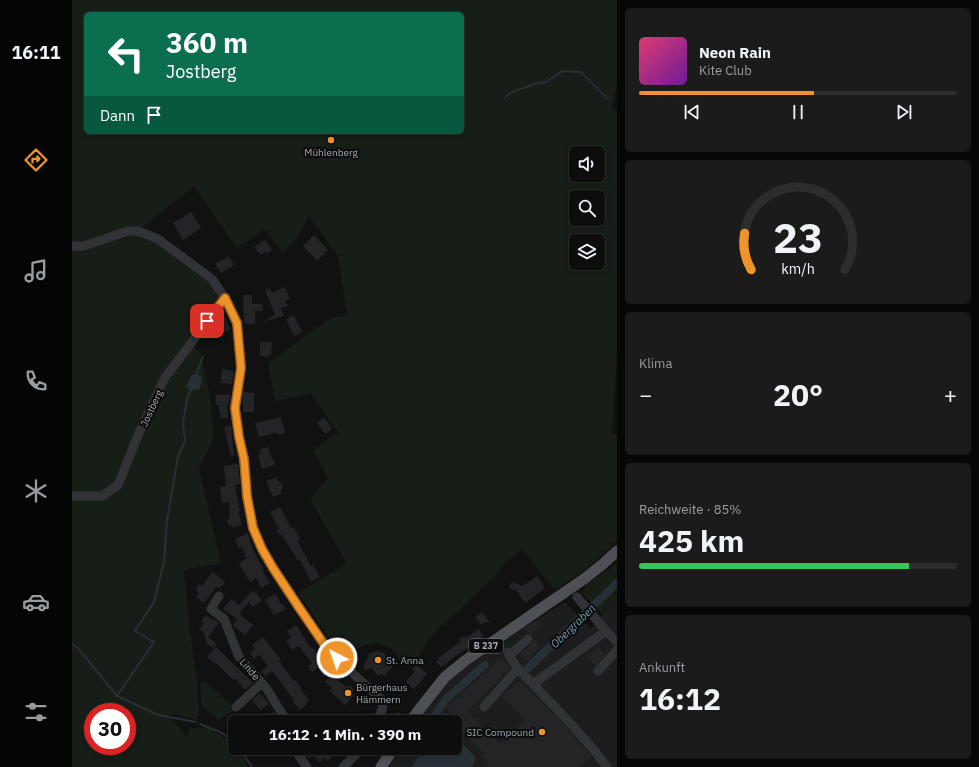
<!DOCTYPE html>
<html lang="de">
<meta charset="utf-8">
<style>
:root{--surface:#0d0d0e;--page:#1b1b1c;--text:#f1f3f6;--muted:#9a9c9e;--line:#2d2d2e;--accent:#ef942b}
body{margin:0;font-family:"IBM Plex Sans",sans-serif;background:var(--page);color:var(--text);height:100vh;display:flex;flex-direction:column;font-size:15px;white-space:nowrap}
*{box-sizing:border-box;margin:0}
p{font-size:13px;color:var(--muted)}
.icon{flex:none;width:22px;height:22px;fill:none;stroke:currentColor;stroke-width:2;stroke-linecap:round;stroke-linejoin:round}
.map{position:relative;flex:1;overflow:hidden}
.drawer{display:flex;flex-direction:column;gap:8px;padding:8px;background:#070708;width:362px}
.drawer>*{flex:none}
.hud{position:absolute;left:12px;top:12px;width:380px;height:122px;border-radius:6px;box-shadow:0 2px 6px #0003,0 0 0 1px var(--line);background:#0b6e4f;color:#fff;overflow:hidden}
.tools{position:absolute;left:497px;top:146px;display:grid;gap:8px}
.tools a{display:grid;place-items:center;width:36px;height:36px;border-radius:6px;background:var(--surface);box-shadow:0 2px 6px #0003,0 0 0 1px var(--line);font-size:20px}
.speed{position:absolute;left:12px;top:703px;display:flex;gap:8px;font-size:20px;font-weight:700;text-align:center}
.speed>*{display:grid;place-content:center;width:52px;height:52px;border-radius:50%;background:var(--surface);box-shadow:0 2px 6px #0003,0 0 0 1px var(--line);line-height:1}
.speed .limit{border:6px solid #d22;background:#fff;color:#111}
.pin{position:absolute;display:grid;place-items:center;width:34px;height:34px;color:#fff;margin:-17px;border-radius:8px;box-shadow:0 2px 6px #0006}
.me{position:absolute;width:44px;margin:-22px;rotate:319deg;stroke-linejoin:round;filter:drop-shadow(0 0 3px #0008)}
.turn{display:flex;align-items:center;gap:14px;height:84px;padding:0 16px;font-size:18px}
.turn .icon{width:52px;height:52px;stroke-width:2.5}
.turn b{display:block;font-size:28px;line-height:34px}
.then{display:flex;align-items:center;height:38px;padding:0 16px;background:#0003;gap:8px;font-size:15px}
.big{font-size:30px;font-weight:700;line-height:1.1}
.drawer .card{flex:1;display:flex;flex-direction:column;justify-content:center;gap:6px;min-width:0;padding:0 14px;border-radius:6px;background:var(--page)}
.drawer .dial{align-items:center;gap:0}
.dial svg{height:104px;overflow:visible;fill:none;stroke:var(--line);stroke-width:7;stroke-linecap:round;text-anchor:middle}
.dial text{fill:var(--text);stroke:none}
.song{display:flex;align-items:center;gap:12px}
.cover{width:48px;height:48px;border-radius:6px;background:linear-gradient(135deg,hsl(340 70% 55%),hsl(280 70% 35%))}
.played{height:4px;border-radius:2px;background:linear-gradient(90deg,var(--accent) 55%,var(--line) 55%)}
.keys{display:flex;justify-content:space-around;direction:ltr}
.heat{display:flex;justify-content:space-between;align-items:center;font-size:22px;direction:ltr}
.charge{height:6px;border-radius:3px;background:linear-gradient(90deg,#34c759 85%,var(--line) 0)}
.trip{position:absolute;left:156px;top:715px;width:234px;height:40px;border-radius:6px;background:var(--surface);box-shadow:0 2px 6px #0003,0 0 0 1px var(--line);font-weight:700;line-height:40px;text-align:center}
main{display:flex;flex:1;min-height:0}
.menu{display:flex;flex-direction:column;width:72px;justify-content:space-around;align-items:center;background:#050506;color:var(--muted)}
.menu .icon{width:28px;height:28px}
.menu .active{color:var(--accent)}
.menu b{font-size:18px;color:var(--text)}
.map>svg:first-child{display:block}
.built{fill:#1d1d1f}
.green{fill:#171d17;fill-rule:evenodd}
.water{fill:#273135}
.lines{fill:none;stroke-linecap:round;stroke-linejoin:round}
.stream{stroke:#273135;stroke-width:2}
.canal{stroke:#273135;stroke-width:8}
.building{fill:#242426}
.minor{stroke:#323337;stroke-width:9}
.major{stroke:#4e5056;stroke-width:11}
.route-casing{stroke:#9b601c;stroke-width:10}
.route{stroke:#ef942b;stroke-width:7}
.poi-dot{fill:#ef942b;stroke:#0c0c0d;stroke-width:1.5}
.labels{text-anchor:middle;stroke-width:4;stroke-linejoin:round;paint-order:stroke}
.shield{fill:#0c0c0d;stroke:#757a81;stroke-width:1}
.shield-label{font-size:9px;font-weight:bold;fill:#a2a9b3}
.poi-label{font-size:10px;fill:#a2a9b3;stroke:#0c0c0d;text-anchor:start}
.street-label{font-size:10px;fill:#a2a9b3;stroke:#0c0c0d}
.water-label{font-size:11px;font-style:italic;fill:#789cae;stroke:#0c0c0d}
</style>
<main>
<nav class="menu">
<b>16:11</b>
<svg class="icon active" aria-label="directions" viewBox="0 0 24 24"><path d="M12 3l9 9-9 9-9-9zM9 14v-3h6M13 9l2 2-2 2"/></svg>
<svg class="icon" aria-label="music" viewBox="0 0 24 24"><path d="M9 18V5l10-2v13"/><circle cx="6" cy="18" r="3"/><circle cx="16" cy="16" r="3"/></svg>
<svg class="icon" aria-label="phone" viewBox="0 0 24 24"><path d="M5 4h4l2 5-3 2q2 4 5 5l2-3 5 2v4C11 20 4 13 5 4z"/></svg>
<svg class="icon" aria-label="climate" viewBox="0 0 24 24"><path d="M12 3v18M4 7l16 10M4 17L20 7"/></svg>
<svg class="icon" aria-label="car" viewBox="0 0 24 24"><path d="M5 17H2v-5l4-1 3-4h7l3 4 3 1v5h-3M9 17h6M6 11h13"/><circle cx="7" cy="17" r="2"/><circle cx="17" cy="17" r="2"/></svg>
<svg class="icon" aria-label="filters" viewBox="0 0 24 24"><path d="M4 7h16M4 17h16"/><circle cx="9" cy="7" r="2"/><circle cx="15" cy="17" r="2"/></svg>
</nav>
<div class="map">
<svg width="545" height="767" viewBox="0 0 545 767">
<rect width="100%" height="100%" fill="#111112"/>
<path class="built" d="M545,598v169h-228l12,-19h54v-26h-38l10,-16 21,-25 39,-29 37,-25 41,-25 25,26z"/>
<path class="green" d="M0,0h545v85l-5,23 5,4v239l-5,83 5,1v105c-17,21 -40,35 -62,50l-33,-41 -15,12 -12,15 -34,33 -20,17 -13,15 -17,27 -11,-8 -10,-13 -12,-4 -13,2 -14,6 -10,1 -5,-4 -38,-55 49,-29 -37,-65 18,-22 -15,-26 25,-19 -27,-38 -36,7 -7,-38 40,-29 24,-16 15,-3 -9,-59 -29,-40 -12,22 -14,14 -19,-23 -27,19 -43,-62 -56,45 74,48 13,19 -35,47 10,7 10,44 4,42 -15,30 22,95 -37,7 6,62 7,46 2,35 -2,7 -23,-6 -4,2 17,21 3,-9 16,-1 16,9 19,18 7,13h-176zM14,14h376v118h-376zM504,153h22v22h-22zM504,197h22v22h-22zM504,241h22v22h-22zM21,712h34v34h-34z
M545,561v37l-15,16 -20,-21 5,-9 26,-18z
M450,628l-6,21 -7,7h-7l-14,-4z
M133,681l31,28 -17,11 -17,-13 -2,-25z"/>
<path class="water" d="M125,374l5,3 -1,8 -2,4 -9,2 -4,-5 6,-11z
M383,735l21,23 -4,9h-61l15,-19h29z"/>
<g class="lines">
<path class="stream" d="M433,98l5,-5 24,-9 12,-2 16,-11 19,1 27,27
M124,376l7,-20
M0,644l6,4 39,48 41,19 38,7
M45,696l37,-54 -19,-11 19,-29 10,-40 3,-42 11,-64 7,-15 -2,-18 4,-23 4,-11
M128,724l20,8 15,10
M167,748l13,19"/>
<path class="canal" d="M456,668l89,-85
M362,722l-1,-4 13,-19 39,-34"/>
</g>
<path class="building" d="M119,212l10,16 -18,12 -10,-17z
M242,235l14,15 -11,11 -14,-15z
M193,240l7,10 -5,4 -1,-2 -5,3 -7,-8z
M157,256l5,9 -13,8 -6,-9z
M213,287l5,12 -5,2 3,5 -7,2 3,8 -20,6 11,-8 -10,-23 5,-3 2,5z
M171,295h9v9h10l1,7h-8v13h-11z
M222,315l8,17 -8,4 -8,-17z
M153,316l5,14 -11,3 -4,-12 1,-2z
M188,342h12l-1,13h-3v2l-8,-1z
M150,369l12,2 -2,13 -11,-1z
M171,392l11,1v19h-11z
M158,394l-1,10h-2l1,14h-8l-1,-13h-3l-1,-10z
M209,417l4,16 -7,2 -1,-2 -18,4 -4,-14z
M252,417l8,12 -7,5 -8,-11z
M159,425l3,31 -3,1 -7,-30z
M196,447l3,11h2l2,7 -13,4 -4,-14 3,-1 -1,-5z
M166,464l2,20 -5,1 5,26h-2l4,14 -9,3 -1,-3 -3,1 -2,-6 3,-1 -1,-3 1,-1 -1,-13 -7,1 -2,-16 6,-1 -2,-20z
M204,477l3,5 3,1 1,3 -2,5 1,2 -9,4 -7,-16z
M208,507l11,21 2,-1 7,11 -3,2 14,26 2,-1 7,12 -9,5 -11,-22 -2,1 -9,-16h-1l-7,-11 -1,1 -4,-5 3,-1 -9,-17z
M176,533l3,11 6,14 7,11 -2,1 8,13 -9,5 -5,-10 -6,4 -11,-19 8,-5 -5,-11 -3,1 -4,-9z
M141,572l12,10 -5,6 -3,-2 -13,17 -8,-6 3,-4 -4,-4 4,-5 3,2z
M465,576l8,12 -20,15 -8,-12 -8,-3 3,-6 11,4z
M180,591l2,2 2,-1 6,9 -10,6 -3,-5 -9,10 2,1 -2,2 13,10 -8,10 -12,-9v-1l5,-7 -1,1 -14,-10 8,-10 8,6z
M203,594l7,11 1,-1 3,5 -12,6 -9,-15z
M410,612l8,11 -5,-1 -4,3 -6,-8z
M134,615l7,5 1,-1 5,4 -11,14 8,6 -2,6 -8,-7 -2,-9 -5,-4 5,-6 -3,-2z
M465,620l5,6 -11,8 -2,-1 -4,-5z
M224,625l15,23 1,-1 12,16 4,6 -1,2 19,16 3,-2 5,5 -2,3 2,2 -9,10 -15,-14 2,-3 -7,-6 4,-5 -4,-2 -1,2 -6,-10 -6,5 -4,-6 4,-3 -13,-17 -7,4 -6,-9 5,-4 -4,-6z
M406,629l6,7 -43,31 -5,-5 3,-3 -1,-1 23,-17 -2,-2 5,-3 2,2z
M191,637l18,23 -2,1 15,20 1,-1 6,7 -1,1 9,12 -3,5 -6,5 -7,-8 2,-1 -23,-30 -7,5 -4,-5 7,-5 -9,-12 -5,5 -4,-6 5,-4 -3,-4z
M462,639l6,7 -10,10 2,3 -4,3 -8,-8 12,-11z
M144,647l37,36 -8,7 -10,-12 -2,2 -17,-17 -1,1 -8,-7z
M527,647l6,7 -10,12 -7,-8z
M304,651l10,3 -1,1 10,9 -11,12 -2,-2 -5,1 -5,-7 -7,2 -1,-4 5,-12z
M429,658l9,10 -43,43 33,33 26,-24 -24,-24 18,-16 47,48 24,28 -11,11h-97l5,-4 -7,-8 2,-2 -28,-30 2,-3 -11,-12z
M344,664l11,10 -13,15 -8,-7 9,-11 -3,-2z
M188,693l9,11 -9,6 -8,-10z
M202,712l4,10h-14l2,-4 -1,-3z
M328,712l2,7 -2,3h-14l6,-8 1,1z
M238,748h28l-10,13 -4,-3 -4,4 -7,-6 -4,2 -3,-9z"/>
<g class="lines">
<path class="minor" d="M0,246h12l44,-15h10l20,8 54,40 13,19 12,25 4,45 -6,39 4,30 5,22 3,37 6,32 9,21 11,19 25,38 28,41 23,23 33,30 1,7 -6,15
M0,496h30l16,-11 21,-52 25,-54 61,-81
M147,596l-8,13 13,10 15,38 28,32 20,33
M505,597l29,34 11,11
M436,652c4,12 16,23 25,32l73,-53
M437,656l19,-17
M526,671l19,-21
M461,684c25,27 52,53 74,83
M164,707l26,-24
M412,707l29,-33 6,-5
M224,748l3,8 8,11
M271,767l20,-19"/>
<path class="major" d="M338,722l8,-11 27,-34 21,-17 118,-81 19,-15 14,-13
M309,767l13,-19"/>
</g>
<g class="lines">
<g class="route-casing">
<path id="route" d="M135,321l18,-23 12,25 4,45 -6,40 4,29 5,22 3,37 6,32 9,21 11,19 25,38 28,41 11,11"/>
</g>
<use href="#route" class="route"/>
</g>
<g class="poi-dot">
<circle cx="259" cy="140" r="4"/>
<circle cx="306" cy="660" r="4"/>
<circle cx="276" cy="693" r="4"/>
<circle cx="470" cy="732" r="4"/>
</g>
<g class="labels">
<rect class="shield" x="397" y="639" width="34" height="14" rx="3"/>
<g class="shield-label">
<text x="414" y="649">B 237</text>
</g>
<g class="poi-label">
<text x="259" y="156" text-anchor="middle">Mühlenberg</text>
<text x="314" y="664">St. Anna</text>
<text x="284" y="691">Bürgerhaus<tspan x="284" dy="12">Hämmern</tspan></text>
<text x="462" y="736" text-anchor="end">SIC Compound</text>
</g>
<g class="street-label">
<text transform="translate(79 408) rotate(-65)" y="4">Jostberg</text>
<text transform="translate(178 669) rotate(49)" y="4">Linde</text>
</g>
<g class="water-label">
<text transform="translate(501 626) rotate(-44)" y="4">Obergraben</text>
</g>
</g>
</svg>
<div class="tools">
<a><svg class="icon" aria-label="sound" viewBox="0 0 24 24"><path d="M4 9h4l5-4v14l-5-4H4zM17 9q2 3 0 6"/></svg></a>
<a><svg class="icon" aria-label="search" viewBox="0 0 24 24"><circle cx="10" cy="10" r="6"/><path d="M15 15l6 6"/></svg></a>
<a><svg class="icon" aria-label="layers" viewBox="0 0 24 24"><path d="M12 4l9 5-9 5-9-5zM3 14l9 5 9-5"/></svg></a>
</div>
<div class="speed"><div class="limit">30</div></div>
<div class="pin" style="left:135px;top:321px;background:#d93025"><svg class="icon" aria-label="arrive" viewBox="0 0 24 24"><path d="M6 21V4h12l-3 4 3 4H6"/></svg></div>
<svg class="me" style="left:265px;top:658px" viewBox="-20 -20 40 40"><circle r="17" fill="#ef942b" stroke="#fff" stroke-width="3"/><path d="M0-11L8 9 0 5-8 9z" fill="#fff"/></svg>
<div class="trip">16:12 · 1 Min. · 390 m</div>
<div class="hud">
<div class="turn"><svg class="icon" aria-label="left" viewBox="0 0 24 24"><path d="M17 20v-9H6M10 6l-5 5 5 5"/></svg><div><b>360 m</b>Jostberg</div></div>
<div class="then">Dann<svg class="icon" aria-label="arrive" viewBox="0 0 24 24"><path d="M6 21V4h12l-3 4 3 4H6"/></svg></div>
</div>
</div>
<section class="drawer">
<div class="card">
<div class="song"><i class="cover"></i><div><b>Neon Rain</b><p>Kite Club</p></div></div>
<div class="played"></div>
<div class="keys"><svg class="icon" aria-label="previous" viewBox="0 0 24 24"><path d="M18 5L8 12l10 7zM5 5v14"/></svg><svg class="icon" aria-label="pause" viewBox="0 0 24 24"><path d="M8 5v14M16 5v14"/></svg><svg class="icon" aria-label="next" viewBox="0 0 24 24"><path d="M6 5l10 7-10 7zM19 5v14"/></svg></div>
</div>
<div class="card dial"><svg viewBox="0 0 100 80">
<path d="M14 69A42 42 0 1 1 86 69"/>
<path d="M14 69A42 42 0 0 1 9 41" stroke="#ef942b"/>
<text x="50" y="56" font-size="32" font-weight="700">23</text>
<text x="50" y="72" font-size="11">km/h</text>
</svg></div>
<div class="card"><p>Klima</p>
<div class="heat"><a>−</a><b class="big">20°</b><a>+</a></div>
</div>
<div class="card"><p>Reichweite · 85%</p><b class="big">425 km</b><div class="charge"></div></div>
<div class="card"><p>Ankunft</p><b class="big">16:12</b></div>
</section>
</main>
